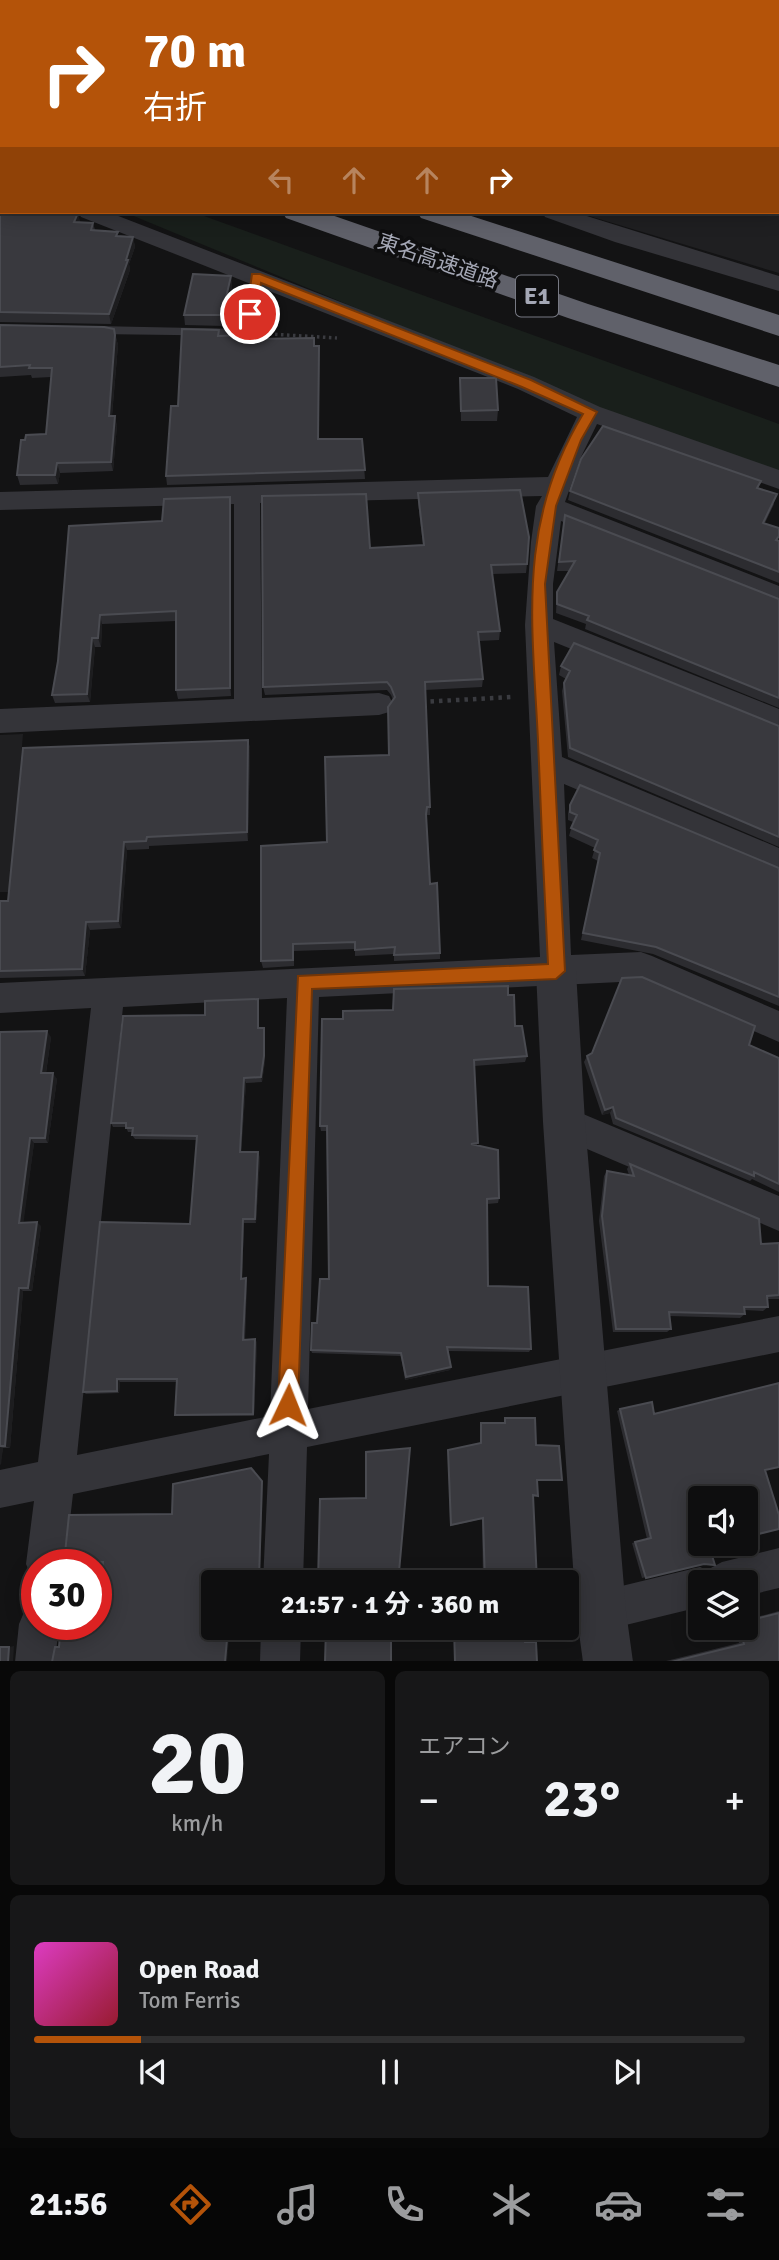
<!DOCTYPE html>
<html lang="ja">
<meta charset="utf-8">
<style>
:root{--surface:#0e0e0f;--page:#171718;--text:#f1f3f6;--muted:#9b9c9e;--line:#2e2e2f;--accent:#b45309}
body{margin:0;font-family:Signika,"Noto Sans JP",sans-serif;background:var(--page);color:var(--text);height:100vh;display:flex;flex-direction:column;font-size:26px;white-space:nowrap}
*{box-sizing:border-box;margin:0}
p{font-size:23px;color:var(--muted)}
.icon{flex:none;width:38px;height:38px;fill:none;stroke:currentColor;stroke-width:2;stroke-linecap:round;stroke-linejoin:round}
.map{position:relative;height:1661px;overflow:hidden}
.side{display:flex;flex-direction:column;gap:10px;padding:10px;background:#080808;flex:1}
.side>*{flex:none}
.top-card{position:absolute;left:0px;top:0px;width:780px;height:214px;box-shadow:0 4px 18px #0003,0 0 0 2px var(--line);background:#b45309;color:#fff;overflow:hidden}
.buttons{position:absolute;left:688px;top:1486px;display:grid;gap:14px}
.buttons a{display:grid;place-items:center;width:70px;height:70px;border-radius:7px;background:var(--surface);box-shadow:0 4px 18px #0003,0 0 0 2px var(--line);font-size:35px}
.speed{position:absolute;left:21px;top:1549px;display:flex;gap:14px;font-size:35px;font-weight:700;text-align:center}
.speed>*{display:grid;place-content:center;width:91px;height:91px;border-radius:50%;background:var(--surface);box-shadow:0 4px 18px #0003,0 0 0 2px var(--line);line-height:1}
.speed .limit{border:10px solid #d22;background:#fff;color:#111}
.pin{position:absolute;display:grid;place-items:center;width:60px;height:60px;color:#fff;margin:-30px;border:4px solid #fff;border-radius:50%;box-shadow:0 2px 7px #0007}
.me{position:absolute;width:77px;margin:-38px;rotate:2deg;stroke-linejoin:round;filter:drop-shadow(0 0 5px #0008)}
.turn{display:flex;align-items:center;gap:24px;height:147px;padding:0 28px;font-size:32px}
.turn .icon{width:91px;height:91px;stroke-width:2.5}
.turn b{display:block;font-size:49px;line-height:60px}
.lanes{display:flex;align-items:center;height:66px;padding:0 28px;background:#0003;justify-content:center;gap:35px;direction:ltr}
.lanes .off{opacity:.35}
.big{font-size:52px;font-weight:700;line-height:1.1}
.side .widget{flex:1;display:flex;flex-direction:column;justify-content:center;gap:10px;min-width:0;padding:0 24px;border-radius:10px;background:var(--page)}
.side .dial{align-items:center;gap:0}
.dial b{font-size:91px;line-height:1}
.song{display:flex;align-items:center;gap:21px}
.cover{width:84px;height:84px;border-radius:10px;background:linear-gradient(135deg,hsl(310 70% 55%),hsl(350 70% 35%))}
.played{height:7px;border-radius:4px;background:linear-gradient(90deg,var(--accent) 15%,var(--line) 15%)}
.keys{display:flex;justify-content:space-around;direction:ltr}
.heat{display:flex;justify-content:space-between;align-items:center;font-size:38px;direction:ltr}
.side .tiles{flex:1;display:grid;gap:10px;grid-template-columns:1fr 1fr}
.widget:last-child{grid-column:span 2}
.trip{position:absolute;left:201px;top:1570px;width:378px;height:70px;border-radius:7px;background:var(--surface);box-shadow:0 4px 18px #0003,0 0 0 2px var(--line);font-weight:700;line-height:70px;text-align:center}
.tab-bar{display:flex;height:112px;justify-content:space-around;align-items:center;background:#060606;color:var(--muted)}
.tab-bar .icon{width:49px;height:49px}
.tab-bar .on{color:var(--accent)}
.tab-bar b{font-size:32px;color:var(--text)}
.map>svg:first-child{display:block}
.built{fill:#1f1f21}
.green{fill:#191f1b}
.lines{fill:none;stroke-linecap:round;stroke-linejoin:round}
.path-far1{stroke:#3a3b40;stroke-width:3.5;stroke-dasharray:2.5 3.5;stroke-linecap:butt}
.path{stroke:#3a3b40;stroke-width:4.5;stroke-dasharray:3.5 5;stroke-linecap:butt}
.service{fill:#343439;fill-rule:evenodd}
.minor{fill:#343439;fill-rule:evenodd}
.tertiary{fill:#343439;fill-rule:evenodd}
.motorway{fill:#60616a;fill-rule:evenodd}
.wall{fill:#2c2c30}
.shaded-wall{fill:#1d1d1f}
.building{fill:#39393e;stroke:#4a4b51;stroke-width:2}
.route{fill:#b45309;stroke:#753606;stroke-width:2}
.labels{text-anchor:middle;stroke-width:7;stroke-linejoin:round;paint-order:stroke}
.far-street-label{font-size:21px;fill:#a4a7b5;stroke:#0e0e0f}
.shield{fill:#0e0e0f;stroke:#777983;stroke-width:2}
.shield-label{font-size:24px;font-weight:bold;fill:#a4a7b5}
</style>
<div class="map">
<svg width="779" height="1662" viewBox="0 0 779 1662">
<rect width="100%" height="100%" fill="#131314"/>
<path class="built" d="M452,0h327v273l-203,-61h203v-210z
M23,734l-13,158h-10v-157z"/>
<path class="green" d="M124,212h69l586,212v49l-174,-62z"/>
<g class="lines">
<path class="path-far1" d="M269,334l68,4"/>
<path class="path" d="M422,702l89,-5"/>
<path class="service" d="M256,274l5,3 -10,59 -155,-2 -5,-4 5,-4 146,3 9,-52z"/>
<path class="minor" d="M0,4l2,1v12l-2,-1z
M0,170l2,1v13h-2z
M78,212h30l426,165 66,30 179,63v19l-182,-65 -16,33 -16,45 214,84v21l-218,-86 -8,63v35l226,90v24l-225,-91 8,115 217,91v27l-215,-91 7,171 70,-3 11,4 127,55v31l-139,-61 -321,16 -11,412 471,-93v36l-472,95 -4,135h-40l6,-128 -196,40 -8,70h-28v16l-5,-2 -6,-14 8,-63 -34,7v-38l38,-8 53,-454 -91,5v-30l540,-26 -15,-332 6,-83 5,-36 6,-10 -282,7 2,195 117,-5 10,3 4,8 -4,8 -10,3 -379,18v-24l234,-10v-195l-234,6v-18l548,-15 29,-60 -59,-28 -437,-172zM287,998l-17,418 -193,39 46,-448z
M542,212h32l205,64v15l-164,-49 -70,-25z
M564,1106l215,90v35l-227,-97 -5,-12 5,-12z
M779,1548v40l-33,8v-14h-46v25l-99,24 -14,-6 -6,-14 6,-14 14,-6 99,-24 7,3 15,-8z
M37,1605v19h22l-4,38h-40l4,-38 6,-14z
M261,1628h40l-1,34h-40z"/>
<path class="tertiary" d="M556,953l14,5 6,13 9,151 41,489 7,51h-50l-7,-51 -33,-489 -7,-151 6,-13z"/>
<path class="motorway" d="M0,46l2,1v16l-2,-1z
M0,90h2v16h-2z
M282,212h41l265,92 191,61v22l-211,-69 -282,-100z
M417,212h42l320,103v21l-358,-118z"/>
</g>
<path class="wall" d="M0,195l2,17 76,1 2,10h13l2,7 23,6 15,1 2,10 -6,17 1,6 -19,54 -111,-2z
M231,276l1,11 -8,39 -39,-1 -1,-10z
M0,325l114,4 4,16 -6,71 5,9 -4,46 -53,2 -2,11 -38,1 -3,-10 8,-35 21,-6 5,-57 -19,1 -1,-3 -31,2z
M220,336l99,10 -1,93h44l3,40 -198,6 -1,-9 12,-70z
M460,378l38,32 -1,11h-36z
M759,488l15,16 -9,19 14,5 -1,13h1v42l-211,-83 2,-9z
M418,493l109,71 -1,9 -34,1 8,57 -1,9 -20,1 4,38 -1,8 -57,3 5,117v8h-3l-1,3 4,66 10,69v6l-46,2v-7l-39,2v-7l-61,2v15l-31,2 -2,-7 66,-119 62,-87 4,-55 -2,-5 -4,-5 -122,5 -2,-8 107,-139 53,-3 -5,-43z
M231,507v189l-53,3 -2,-9v-69l-74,3 -1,23h-6l-5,55 -35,1 -3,-8 6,-34 104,-140z
M565,515l214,84v109l-194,-79 1,-5 -30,-11 1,-21 12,-21h-12z
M561,666l218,60v121l-211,-90 -6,-66 2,-8 2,-4 -7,-4z
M248,740l2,8 -2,93 -99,5v3l-22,1 -6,78 -31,2 -5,46 -85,2v-77h8z
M570,805l209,63v138l-126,-52 -72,-14 17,-79 -6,-3 3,-10 -26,-12 4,-14 -5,-2v-7z
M508,995l7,31 12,30 -2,6 -51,4 3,80 22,52 -1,5 -11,1 1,82 43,63 -2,3 -82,-1 4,16 -1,3 -45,10 -4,-24 -89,-3 -1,-3 6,-27 12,-44 -2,-148h-6l-1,-5 23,-107 50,-9z
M259,1005v23l6,5v28l-3,21 -16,1 -5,69 19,5 -4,66h-12l-2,56 4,-1 1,4 -2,58 12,2 -3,74h-77l-2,-1 2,-33h-57l-1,11 -33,1 -3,-2 107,-168 7,-84 -62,-1 -3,-4 1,-3h-5l-2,-5h-13l-2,-4 94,-108z
M0,1032l51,5 -5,36 11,6 -9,64h-14l-11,79 18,4 -9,65h-9l-13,157h-7l-3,17z
M749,1045l30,13v134l-27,-13 -2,2 -137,-57 -3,-11 -8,2 -18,-53 3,-6z
M630,1164l131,80 18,-1v56h-12l1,8 -5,4 -18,-1v4l-5,4 -71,-2 2,13 -4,3h-54l-14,-111 5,-45 3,-5 22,4 -2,-6z
M620,1409l34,5 111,56 -56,76 6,19h-13l-60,13 -10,-35 15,-4 -30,-128z
M505,1418l31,27 26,35 -2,1h-23l1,15 -5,1 4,85h-54l-1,-63 -32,7 -2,-76 32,-7v-18l1,-2h23z
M779,1611v51h-117l77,-19 -4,-15h11v-8z"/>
<path class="shaded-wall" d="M78,213l2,10 -6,-1z
M133,237l2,10 -6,17 1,6 -19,54 -2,-10z
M231,276l1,11 -8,39 -2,-11z
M115,335l3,10 -7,80 -2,-9z
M319,346l1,10 -2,92v-9z
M115,416l2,9 -4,46 -2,-9z
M57,463l3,10 -2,11 -3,-9z
M230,497l1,10v189l-1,-8z
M100,615l2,9 -1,23 -3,-9z
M92,638l3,9 -5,55 -3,-8z
M248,740l2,8 -2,93 -1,-9z
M124,842l3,8 -6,78 -3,-7z
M86,922l4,8 -5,46 -3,-7z
M258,999l1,6v28l-1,-5z
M264,1028l1,5v28l-3,21 -1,-5z
M47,1031l4,6 -6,42 -4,-6z
M53,1073l4,6 -9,64 -3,-5z
M244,1078l2,5 -5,74 -1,-5z
M613,1107l-3,6 -8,2 3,-5z
M30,1138l4,5 -11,84 -4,-4z
M258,1152l2,5 -4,66 -1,-4z
M243,1219l1,4 -2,59 -1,-3z
M37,1222l4,4 -9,65 -4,-3z
M246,1278l1,4 -3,60 -1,-2z
M19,1288l4,3 -13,157 -5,-2z
M255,1339l2,3 -3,74 -1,-2z
M451,1367l-1,3 -45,10 1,-3z
M117,1379l3,3 -1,11 -2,-2z
M0,1447l3,1 -2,17 -1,-1z
M253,1469l10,13 -3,98 -1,-1z
M228,1628h2l-3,34h-2z
M14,1646l-1,16h-5l1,-15z"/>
<path class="building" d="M98,0h138l-1,2h-137z
M557,0h222v187v-185h-222z
M0,195h2v17h59l17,1 -4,9 19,1 -2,7 27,2 -2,4 17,1 -7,23h2l-19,54 -109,-2z
M193,274l38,2 -9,39h-38z
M0,325l104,2 10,2 1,6 -6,81h6l-4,46 -54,1 -2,12h-38l4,-35h4l1,-5 20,-1 6,-66h-23l1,-3 -30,2z
M182,329l37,1 -1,6 29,-1 8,1v3l59,-1v8h5l-1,93h44l3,31 -199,6 5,-70h7z
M460,378h36l2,32 -37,1z
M603,426l158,55 -4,7 20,6 -14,29 16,5v8l-3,4 3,1v31l-209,-81 11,-32z
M520,490l9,47 -2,27 -36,1 9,66 -22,1 5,47 -58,3 5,125h-3l-1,7 4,70 7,-1 3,70 -46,2 1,-8 -40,3v-8l-62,2v16l-32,1v-115l66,-4 -2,-85 64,-2 -1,-48 7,-10 -4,-10 -4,-5 -124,5 -1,-191 104,-2 4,54 54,-3 -6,-52z
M230,497v191l-54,2v-79l-76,4 -2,23h-6l-5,56 -35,1 6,-34 11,-135 93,-5 2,-22z
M565,515l214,84v99l-192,-78 2,-4 -32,-12v-12l18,-31 -16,1z
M574,643l205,83v111l-209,-89 -6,-65 6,-12 -9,-5z
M248,740l-1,92 -100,5 -1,4 -22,1 -6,79 -32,1 -4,47 -82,2v-70h8l15,-153z
M580,785l199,83v129l-123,-50 -73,-14 17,-80 -6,-3 4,-10 -27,-12 6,-13 -7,-3v-7z
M642,977l113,49 -6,19 30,13v126l-25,-12v4l-138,-58 -3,-11 -8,3 -18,-54 5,-3 30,-75z
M508,986v9h6l1,31h7l5,30 -53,4 4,83 -7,1 27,6 1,48 -12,1 1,87 40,1 3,62 -84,-2 4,20 -45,10 -5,-24 -90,-3 1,-27h5l3,-44h9l-2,-153h-7l2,-107h21v-8l50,-1 1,-21z
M258,999v29h6v28l-3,21 -17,1 -4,74h18l-3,67h-12l-2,60 5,-1 -3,62 12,-1 -2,75 -78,1 2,-36h-60v12l-34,1 17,-170 90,2 7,-88 -65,-1 1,-7h-7v-5h-15l12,-107 82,-1v-14z
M47,1031l-6,42h12l-8,65h-15l-11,85 18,-1 -9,66h-9l-14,158h-5v-414z
M630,1164l129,55 2,25 18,-1v52l-12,1 1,11h-24l1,7 -76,-2 2,17h-55l-14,-113 5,-45 27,5z
M779,1383v84l-14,3 14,45v14l-33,8v-39h-46v46h20l-11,2 6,19 -11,-1 -58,14 -11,-36 16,-4 -31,-129 32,-7 2,12z
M505,1418h30l1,27 23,1 3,34h-25l1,16 -5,-1 4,87h-52l-2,-64 -32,7 -3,-75 33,-7v-20h24z
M410,1448l-11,124h-8v10h-73l2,-83 46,-1v-46z
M251,1468l11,13 -3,98 -27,2v1h-18v46h14l-3,34h-173l3,-15h4l2,-23h35v-6h3l4,-56 -39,1 5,-48 103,-1 1,-30z
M779,1613v49h-108l73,-18 -5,-16h7v-6l9,-3z
M326,1628h65v34h-66z
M454,1628h70l1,14h11l1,20h-82z
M0,1647h9l-1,15h-8z"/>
<path class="route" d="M252,274h8l271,106 66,32 -16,28 -25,66 -11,78 20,387 -9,8 -244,10 -14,416 -3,7 -7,3 -7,-3 -3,-7 20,-429 250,-12c-4,-75 -7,-149 -10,-224 -6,-120 -21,-217 45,-326l-61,-27 -261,-104 -5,31 -10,3z"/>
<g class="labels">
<g class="far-street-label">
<text transform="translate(438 261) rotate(19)" y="7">東名高速道路</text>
</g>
<rect class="shield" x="516" y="275.5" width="42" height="41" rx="5"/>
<g class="shield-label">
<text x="537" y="304">E1</text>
</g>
</g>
</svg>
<div class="buttons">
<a><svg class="icon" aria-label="sound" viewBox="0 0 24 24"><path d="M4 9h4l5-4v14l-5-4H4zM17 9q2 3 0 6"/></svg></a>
<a><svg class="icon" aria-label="layers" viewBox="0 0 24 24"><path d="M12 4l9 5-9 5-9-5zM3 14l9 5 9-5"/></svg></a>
</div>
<div class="speed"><div class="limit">30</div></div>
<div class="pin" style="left:250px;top:314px;background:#d93025"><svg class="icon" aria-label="arrive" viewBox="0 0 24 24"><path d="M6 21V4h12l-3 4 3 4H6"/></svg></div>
<svg class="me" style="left:288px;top:1405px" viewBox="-20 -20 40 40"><path d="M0-17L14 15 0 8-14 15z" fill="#b45309" stroke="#fff" stroke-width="4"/></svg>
<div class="trip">21:57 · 1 分 · 360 m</div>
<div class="top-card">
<div class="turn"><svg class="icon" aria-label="right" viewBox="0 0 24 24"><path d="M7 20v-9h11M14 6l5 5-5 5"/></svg><div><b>70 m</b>右折</div></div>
<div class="lanes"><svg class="icon off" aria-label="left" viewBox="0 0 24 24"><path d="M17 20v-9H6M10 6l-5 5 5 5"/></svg><svg class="icon off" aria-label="ahead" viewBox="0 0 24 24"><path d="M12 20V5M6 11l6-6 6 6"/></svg><svg class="icon off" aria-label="ahead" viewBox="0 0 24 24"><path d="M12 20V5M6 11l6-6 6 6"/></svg><svg class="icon" aria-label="right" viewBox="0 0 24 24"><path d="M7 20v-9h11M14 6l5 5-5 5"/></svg></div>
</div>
</div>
<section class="side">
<div class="tiles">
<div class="widget dial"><b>20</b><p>km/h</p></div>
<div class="widget"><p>エアコン</p>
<div class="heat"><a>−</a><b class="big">23°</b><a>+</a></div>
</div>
<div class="widget">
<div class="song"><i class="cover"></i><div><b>Open Road</b><p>Tom Ferris</p></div></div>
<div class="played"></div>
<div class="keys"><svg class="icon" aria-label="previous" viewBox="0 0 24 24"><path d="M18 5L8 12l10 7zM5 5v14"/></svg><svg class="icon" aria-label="pause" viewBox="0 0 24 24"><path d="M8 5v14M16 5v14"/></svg><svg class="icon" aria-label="next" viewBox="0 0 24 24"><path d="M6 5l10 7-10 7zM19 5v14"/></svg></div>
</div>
</div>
</section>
<nav class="tab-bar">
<b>21:56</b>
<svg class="icon on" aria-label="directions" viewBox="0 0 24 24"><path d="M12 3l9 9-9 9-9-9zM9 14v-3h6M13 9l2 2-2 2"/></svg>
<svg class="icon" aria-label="music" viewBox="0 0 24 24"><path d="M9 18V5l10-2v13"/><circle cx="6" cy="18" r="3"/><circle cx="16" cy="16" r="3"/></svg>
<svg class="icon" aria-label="phone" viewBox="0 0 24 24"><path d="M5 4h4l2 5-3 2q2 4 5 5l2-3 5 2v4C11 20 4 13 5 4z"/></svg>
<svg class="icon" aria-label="climate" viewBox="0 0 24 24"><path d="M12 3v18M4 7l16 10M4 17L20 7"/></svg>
<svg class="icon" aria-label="car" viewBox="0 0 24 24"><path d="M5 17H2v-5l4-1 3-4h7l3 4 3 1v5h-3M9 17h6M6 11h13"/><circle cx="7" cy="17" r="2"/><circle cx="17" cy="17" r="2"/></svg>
<svg class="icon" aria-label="filters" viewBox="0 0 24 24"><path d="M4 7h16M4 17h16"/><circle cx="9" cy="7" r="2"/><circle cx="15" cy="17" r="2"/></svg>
</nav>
